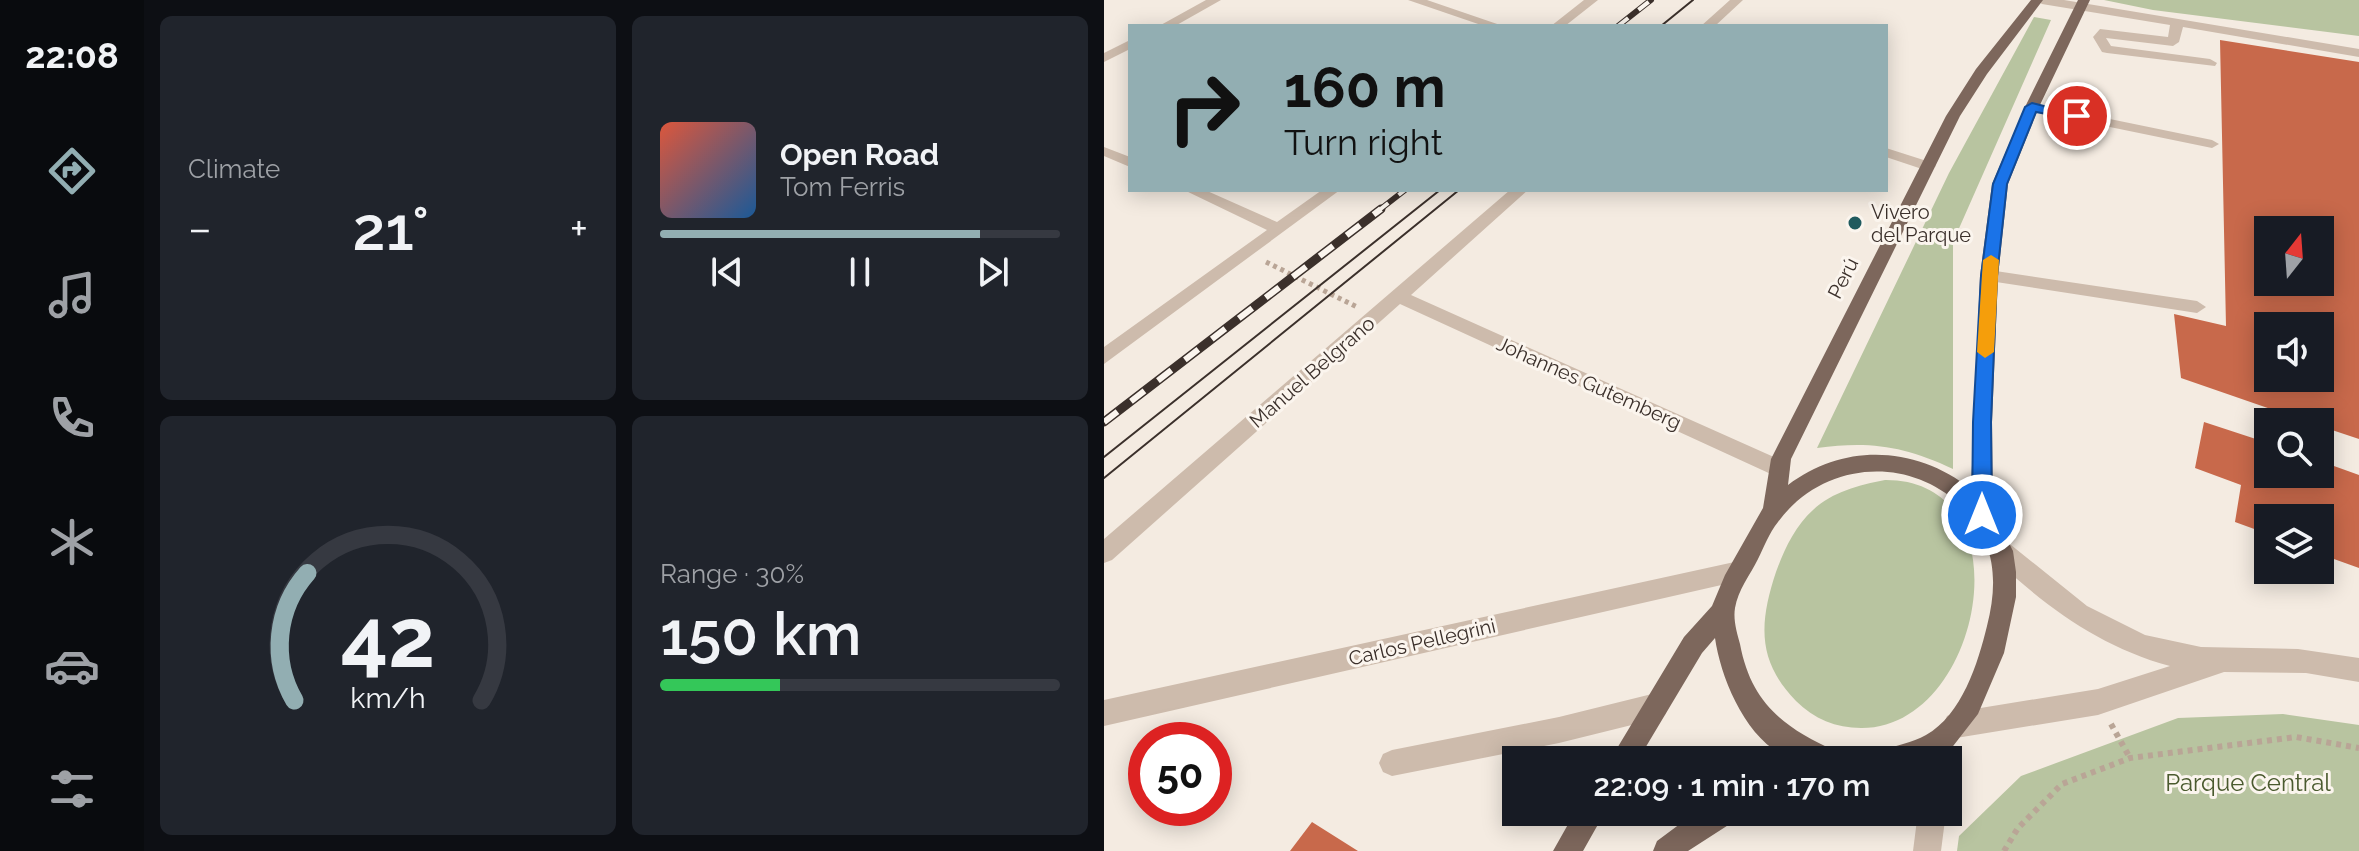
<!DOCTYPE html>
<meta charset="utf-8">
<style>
:root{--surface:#171b24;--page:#20242c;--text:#f1f3f6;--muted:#9ea1a6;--line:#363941;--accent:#92aeb2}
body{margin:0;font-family:Raleway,sans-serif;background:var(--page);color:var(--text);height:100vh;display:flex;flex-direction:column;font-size:30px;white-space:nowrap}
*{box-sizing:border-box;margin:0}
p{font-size:26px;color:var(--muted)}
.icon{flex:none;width:44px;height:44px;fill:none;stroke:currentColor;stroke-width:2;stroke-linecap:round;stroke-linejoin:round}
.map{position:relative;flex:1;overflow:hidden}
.details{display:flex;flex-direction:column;gap:16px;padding:16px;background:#0d0f14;width:960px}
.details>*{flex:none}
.top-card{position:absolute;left:24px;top:24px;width:760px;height:168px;border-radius:0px;box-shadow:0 4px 20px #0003;background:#92aeb2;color:#111;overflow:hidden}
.needle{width:52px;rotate:17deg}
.buttons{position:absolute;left:1150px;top:216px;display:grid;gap:16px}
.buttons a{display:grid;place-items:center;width:80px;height:80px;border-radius:0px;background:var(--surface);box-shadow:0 4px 20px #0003;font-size:40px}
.speed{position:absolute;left:24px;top:722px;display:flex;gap:16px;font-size:40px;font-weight:700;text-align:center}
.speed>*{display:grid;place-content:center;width:104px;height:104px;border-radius:50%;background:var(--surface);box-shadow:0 4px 20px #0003;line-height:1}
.speed .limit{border:12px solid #d22;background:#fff;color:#111}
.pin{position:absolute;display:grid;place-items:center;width:68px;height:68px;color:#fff;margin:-34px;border:4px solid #fff;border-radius:50%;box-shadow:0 2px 8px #0007}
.me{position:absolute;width:88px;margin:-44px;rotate:0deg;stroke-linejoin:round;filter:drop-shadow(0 0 6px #0008)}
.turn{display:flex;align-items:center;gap:28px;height:168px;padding:0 24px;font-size:36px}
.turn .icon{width:104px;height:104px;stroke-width:2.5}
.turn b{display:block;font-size:56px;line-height:68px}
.big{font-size:60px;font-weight:600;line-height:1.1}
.details .widget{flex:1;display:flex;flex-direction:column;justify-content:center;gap:12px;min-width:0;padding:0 28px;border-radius:12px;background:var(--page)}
.details .dial{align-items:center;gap:0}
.dial svg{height:208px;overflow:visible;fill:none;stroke:var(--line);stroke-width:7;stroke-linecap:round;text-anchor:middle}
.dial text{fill:var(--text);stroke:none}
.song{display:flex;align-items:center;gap:24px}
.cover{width:96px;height:96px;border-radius:12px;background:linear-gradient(135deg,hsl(10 70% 55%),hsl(210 70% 35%))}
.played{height:8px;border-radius:4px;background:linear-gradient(90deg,var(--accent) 80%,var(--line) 80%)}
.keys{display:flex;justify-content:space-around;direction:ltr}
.heat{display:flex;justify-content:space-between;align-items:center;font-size:44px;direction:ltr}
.charge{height:12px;border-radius:6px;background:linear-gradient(90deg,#34c759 30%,var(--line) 0)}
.details .tiles{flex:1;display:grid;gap:16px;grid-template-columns:repeat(2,1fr)}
.trip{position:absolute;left:398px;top:746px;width:460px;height:80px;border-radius:0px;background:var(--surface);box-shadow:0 4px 20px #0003;font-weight:600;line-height:80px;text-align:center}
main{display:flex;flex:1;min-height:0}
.tabs{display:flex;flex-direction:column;width:144px;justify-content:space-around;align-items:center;background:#090b0e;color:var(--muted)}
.tabs .icon{width:56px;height:56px}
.tabs .on{color:var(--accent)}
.tabs b{font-size:36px;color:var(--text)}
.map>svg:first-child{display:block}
.green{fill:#b8c4a0}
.building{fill:#c8694b;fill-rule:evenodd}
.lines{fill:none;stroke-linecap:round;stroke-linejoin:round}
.path-far1{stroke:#b9a596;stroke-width:5;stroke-dasharray:4 4;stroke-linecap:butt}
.path{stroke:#b9a596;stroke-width:6;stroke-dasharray:5 5;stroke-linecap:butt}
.minor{fill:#cdbbac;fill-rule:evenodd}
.major{fill:#7d675c;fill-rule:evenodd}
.tram{stroke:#3b302b;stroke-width:2}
.rail-far1-casing{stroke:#3b302b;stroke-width:6}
.rail-casing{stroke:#3b302b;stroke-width:9}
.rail-far1{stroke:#fbf5ee;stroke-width:4;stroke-dasharray:13;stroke-linecap:butt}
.rail{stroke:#fbf5ee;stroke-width:6;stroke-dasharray:17;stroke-linecap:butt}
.route{fill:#1a73e8;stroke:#114b97;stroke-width:2}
.slow{fill:#f59e0b}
.poi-dot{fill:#1f5a5e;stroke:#fbf5ee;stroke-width:3}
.labels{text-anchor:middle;stroke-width:6;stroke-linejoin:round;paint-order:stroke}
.poi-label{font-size:20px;fill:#3b302b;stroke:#fbf5ee;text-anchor:start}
.street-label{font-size:20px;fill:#3b302b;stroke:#fbf5ee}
.near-park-label{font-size:24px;fill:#4a5a2e;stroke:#fbf5ee}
</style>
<main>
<nav class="tabs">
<b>22:08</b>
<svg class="icon on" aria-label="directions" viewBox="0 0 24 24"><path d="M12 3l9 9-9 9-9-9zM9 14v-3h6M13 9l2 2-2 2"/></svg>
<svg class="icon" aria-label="music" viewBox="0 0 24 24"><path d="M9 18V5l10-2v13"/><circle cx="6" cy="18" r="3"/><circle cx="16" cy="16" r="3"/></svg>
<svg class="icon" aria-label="phone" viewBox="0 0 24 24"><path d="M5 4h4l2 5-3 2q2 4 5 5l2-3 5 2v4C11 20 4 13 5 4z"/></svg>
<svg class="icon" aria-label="climate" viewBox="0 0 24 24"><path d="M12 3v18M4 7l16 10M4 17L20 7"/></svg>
<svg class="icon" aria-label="car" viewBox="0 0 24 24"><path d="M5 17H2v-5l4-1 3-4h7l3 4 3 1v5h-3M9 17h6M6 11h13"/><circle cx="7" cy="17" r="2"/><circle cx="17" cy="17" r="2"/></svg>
<svg class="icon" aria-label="filters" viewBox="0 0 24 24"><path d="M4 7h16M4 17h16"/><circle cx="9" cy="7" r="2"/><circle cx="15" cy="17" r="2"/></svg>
</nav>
<section class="details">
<div class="tiles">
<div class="widget"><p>Climate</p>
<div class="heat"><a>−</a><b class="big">21°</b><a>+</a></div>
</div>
<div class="widget">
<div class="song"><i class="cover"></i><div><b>Open Road</b><p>Tom Ferris</p></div></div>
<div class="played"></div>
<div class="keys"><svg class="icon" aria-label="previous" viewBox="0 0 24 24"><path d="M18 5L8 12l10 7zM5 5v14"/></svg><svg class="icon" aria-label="pause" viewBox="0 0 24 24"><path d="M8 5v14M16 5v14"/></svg><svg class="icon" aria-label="next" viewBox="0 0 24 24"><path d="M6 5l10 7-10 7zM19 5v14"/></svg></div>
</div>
<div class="widget dial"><svg viewBox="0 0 100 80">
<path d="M14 69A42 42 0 1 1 86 69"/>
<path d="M14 69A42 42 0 0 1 19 20" stroke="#92aeb2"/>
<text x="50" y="56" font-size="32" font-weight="700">42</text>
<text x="50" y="72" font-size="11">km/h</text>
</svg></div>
<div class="widget"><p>Range · 30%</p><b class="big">150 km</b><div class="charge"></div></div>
</div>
</section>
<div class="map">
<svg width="1255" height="851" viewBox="0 0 1255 851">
<rect width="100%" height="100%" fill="#f4ebe1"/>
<path class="green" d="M1000,0h255v36l-206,-26z
M930,17l17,3 -98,222v227c-49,-23 -83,-28 -136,-21l132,-275z
M781,480c144,-1 98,249 -24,248 -25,0 -47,-9 -65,-27 -39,-40 -37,-78 -20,-129 8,-22 19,-46 37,-62 19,-18 46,-25 72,-30z
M1179,714l76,11v126h-402l2,-15 62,-60 157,-58z"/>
<path class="building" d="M1116,40l139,22v377l-39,-13v-4h-12l-127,-44 -7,-64 52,12zM1164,230h52v52h-52zM1164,326h52v52h-52z
M1100,422l64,21v31h52v-13l39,14v93l-39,-14v-36h-52v16l-33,-12 6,-37 -46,-17z
M208,822l46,29h-68z"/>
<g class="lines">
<path class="path-far1" d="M162,262l91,45"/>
<path class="path" d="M1007,724l19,34
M900,851l14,-23 44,-44 68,-26 166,-21 63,11"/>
<path class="minor" d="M102,0h15l-46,26h-16z
M304,0h19l76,26h-19z
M480,0h14l-33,26h-14z
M626,0h13l-28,26h-14z
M932,0h28l295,49v8l-176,-30 -4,15 -6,4 -67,-8 5,8 99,13 7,4 -2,3 -108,-13 -5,-1 -9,-15 7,-8 68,8 2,-12 -128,-21z
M26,40v9l-26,13v-9z
M928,103l180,37 7,4 -7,4 -185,-38 -2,-3z
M0,147l26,10v10l-26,-11z
M782,148l47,15 3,3 -8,5 -42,-14z
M80,190h21l72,32 45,-32h18l-236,174v-17l163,-117z
M406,190h18l-117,105 376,168 3,6 -3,6 -7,3 -7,-3 -373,-171 -288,256 -8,3v-24z
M885,270l208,31 9,6 -9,6 -214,-33 -3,-4z
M899,542l8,3 76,61 58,29 56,12 97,2 61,9v24l-53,-9 -82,-1 -126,43 -142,23 -9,-4 -4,-9 4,-9 9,-4 142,-23 72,-23c-69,-19 -123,-58 -175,-107l-3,-7 3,-7z
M635,561l8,3 3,7 -3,7 -8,3 -635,145v-26z
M552,693l9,4 4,9 -4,9 -9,4 -97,24 -167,33 -9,-4 -4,-9 4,-9 9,-4 167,-33z
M814,812h28l-5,39h-28z"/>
<path class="major" d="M927,0h12l-56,74 -27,42 -169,343 -3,26c56,-43 129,-39 183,4l9,-213 12,-92 33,-77 53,-107h12l-51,107 -31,77 -10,92 -6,146 1,90 20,39 3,21v25l-12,56 -26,61 -28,36 -19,10h-54l4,-9c15,-6 31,-8 45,-16 36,-20 52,-72 61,-109 12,-47 8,-87 -28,-122 -54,-50 -138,-41 -181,18 -9,11 -14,25 -20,37 -8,16 -20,31 -23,49 -2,12 2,25 5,36 11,59 44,84 96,107l4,9c-14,0 -31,3 -44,0 -47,-12 -75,-80 -81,-122l-13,15 -64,107h-28l74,-123 28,-31 13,-31 38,-67 8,-49 175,-343 30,-47z
M471,812h30l-22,39h-30z
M592,812h41l-4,10 -45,29h-35l4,-10z"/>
<path class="tram" d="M557,26l32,-26
M0,457l336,-267
M0,478l355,-288"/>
<g class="rail-far1-casing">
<path id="rail-far1" d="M514,26l33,-26
M274,211l27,-21"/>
</g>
<g class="rail-casing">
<path id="rail" d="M0,422l277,-213"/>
</g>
<use href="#rail-far1" class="rail-far1"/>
<use href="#rail" class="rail"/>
</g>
<path class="route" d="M928,103l51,13 -6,4 -41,-8 -29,72 -10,92 -6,146 1,93 -3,6 -7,3 -7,-3 -3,-6 1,-93 8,-146 12,-92 32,-77z"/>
<path class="slow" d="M887,255l8,5 -5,92 -9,6 -8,-6 6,-92z"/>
<circle class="poi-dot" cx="751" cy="223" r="8"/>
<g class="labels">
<g class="poi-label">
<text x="767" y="219">Vivero<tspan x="767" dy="23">del Parque</tspan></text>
</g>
<g class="street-label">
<text transform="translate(739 278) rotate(-63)" y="7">Perú</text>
<text transform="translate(208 372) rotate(-41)" y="7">Manuel Belgrano</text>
<text transform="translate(485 383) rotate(24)" y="7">Johannes Gutemberg</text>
<text transform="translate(318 642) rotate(-13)" y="7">Carlos Pellegrini</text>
</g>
<g class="near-park-label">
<text x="1144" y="791">Parque Central</text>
</g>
</g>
</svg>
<div class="buttons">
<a><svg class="needle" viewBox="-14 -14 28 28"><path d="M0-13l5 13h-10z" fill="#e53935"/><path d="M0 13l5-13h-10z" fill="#9ea1a6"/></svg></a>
<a><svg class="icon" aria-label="sound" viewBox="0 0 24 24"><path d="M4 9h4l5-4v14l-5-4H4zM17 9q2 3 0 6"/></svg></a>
<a><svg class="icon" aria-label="search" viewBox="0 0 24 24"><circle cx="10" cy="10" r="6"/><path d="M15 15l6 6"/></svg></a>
<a><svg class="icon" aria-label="layers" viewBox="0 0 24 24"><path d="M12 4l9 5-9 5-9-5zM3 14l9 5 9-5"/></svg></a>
</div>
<div class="speed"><div class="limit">50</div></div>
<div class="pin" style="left:973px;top:116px;background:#d93025"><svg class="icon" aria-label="arrive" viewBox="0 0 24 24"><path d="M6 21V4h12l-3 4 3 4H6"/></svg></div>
<svg class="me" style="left:878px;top:515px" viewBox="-20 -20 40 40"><circle r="17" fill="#1a73e8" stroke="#fff" stroke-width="3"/><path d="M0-11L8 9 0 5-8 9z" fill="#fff"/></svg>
<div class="trip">22:09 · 1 min · 170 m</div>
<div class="top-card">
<div class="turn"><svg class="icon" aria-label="right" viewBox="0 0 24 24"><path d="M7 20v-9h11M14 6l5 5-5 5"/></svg><div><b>160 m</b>Turn right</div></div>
</div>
</div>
</main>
